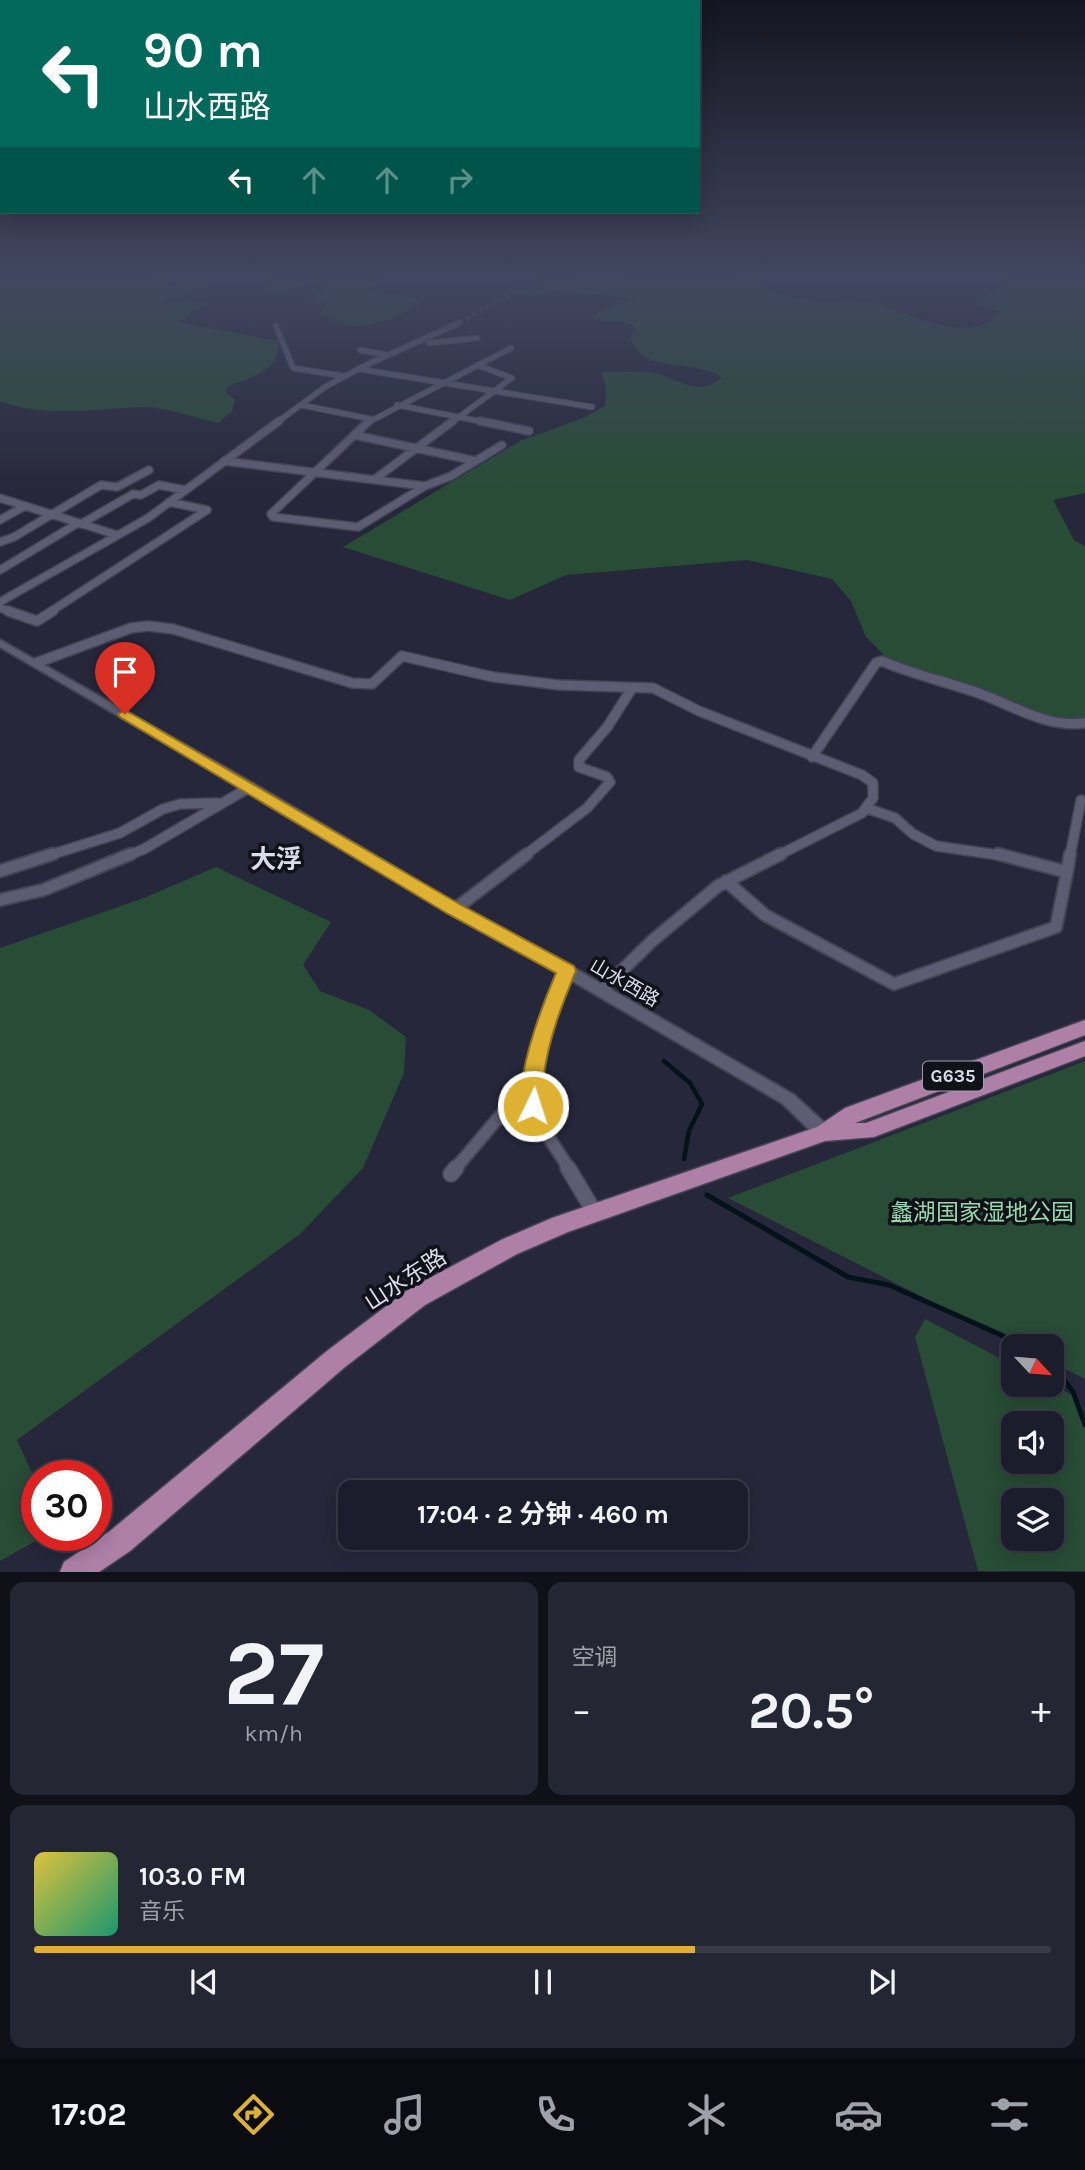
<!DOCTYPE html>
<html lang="zh">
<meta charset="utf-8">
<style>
:root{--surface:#1c1d2c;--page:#252634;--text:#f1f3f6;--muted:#a0a2a9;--line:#3a3b48;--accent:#deb133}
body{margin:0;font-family:Karla,"Noto Sans SC",sans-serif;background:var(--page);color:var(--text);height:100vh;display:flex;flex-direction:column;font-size:26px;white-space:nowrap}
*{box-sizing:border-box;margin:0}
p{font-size:23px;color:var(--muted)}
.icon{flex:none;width:38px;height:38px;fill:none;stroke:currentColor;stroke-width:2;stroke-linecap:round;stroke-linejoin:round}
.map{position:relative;height:1572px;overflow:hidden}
.sheet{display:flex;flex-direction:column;gap:10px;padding:10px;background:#0f1018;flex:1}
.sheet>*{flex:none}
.top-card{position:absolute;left:0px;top:0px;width:700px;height:214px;box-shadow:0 4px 18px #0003,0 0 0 2px var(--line);background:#00695c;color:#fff;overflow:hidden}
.needle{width:46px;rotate:116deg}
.buttons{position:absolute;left:1001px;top:1334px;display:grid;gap:14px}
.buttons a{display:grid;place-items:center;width:63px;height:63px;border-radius:14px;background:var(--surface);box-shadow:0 4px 18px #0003,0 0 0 2px var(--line);font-size:35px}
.speed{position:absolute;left:21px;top:1460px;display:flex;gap:14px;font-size:35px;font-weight:700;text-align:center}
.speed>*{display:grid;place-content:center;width:91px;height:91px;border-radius:50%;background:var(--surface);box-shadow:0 4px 18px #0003,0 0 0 2px var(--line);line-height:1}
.speed .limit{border:10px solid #d22;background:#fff;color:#111}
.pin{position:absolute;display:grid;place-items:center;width:60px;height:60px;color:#fff;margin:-72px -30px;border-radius:50% 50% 50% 0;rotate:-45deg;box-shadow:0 0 7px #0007}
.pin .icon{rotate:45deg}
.me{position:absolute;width:77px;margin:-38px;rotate:4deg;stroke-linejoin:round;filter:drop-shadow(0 0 5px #0008)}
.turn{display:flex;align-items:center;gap:24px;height:147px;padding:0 28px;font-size:32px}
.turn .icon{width:91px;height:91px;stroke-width:2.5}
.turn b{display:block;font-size:49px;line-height:60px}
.lanes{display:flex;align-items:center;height:66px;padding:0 28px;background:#0003;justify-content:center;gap:35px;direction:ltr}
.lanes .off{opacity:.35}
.big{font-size:52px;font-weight:700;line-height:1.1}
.sheet .tile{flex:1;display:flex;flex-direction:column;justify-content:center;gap:10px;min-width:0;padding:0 24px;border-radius:14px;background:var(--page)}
.sheet .dial{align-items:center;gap:0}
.dial b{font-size:91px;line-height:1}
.song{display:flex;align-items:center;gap:21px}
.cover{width:84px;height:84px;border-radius:10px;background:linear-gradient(135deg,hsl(50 70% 55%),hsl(160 70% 35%))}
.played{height:7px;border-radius:4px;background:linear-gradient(90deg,var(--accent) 65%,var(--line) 65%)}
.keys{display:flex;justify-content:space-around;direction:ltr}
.heat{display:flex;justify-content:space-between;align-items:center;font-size:38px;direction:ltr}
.sheet .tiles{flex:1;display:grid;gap:10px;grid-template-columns:1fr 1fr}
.tile:last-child{grid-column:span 2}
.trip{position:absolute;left:338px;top:1480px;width:410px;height:70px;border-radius:14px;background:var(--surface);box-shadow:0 4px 18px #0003,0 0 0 2px var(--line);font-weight:700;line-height:70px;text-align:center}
.tab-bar{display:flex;height:112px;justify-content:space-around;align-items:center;background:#0b0c12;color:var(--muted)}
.tab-bar .icon{width:49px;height:49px}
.tab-bar .on{color:var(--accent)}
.tab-bar b{font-size:32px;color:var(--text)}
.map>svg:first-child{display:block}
.green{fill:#284c35;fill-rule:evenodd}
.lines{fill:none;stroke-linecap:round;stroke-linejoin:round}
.stream-far1{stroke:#031319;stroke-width:4.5}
.stream{stroke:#031319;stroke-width:5}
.minor-tunnel{stroke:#414254;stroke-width:5;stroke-dasharray:5 2.5;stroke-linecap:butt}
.minor-far4-casing{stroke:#454455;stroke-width:7}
.minor-far3-casing{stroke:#454455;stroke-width:10}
.minor-far2-casing{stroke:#454455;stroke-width:12}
.minor-far1-casing{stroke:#454455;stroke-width:15}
.minor-casing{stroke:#454455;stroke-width:18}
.tertiary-casing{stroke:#454455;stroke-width:4}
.trunk-casing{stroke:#454455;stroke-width:3}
.minor-far4{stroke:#5c5d73;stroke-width:5}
.minor-far3{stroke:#5c5d73;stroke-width:7}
.minor-far2{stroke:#5c5d73;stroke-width:9}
.minor-far1{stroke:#5c5d73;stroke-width:11}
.minor{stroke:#5c5d73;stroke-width:15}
.tertiary{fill:#5c5d73;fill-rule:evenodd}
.trunk{fill:#ae80a8;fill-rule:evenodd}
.route{fill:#deb133;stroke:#907321;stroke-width:2}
.labels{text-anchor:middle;stroke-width:7;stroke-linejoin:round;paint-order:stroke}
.shield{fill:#101119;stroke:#9e9eab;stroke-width:2}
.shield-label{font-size:18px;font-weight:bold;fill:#dbdbe9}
.street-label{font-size:19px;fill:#dbdbe9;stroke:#101119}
.near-park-label{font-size:23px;fill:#96dbac;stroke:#101119}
.near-street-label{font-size:23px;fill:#dbdbe9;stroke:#101119}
.district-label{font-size:26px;font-weight:bold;fill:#dbdbe9;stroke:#101119}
</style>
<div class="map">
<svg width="1085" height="1572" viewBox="0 0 1085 1572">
<rect width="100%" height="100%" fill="#26273a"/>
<path class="green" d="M0,275h134l39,12 23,-8 17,2 -52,22 5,2 17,-5 25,2 -30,20 100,19c3,31 -28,36 -51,46l-1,5 9,8 -3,11 -14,12c-21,-5 -53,-16 -74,-16 -47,1 -98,12 -144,-6z
M257,275h140l-29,12 -3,4 35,3 24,8 -38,19 -24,5h-13l-30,-12 8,-10 -19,-2 20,-16 -20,-5 -23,12 -25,-3 13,-12z
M526,275h57l-10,4c38,9 78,-7 116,-4 17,2 37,2 53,6 23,5 43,16 66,19 18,3 36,-1 54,1 38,4 110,52 138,10l-25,-6 40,-30h70v218l-32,7 21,40 11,6v176l-42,-1 -146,-53 -31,-31 -15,-36 -19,-22 -85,-19 -181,15 -56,25 -167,-53 177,-106 63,-23 22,-12 1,-19 -5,-15c17,0 35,-1 52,1 27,5 42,25 69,5 -26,-21 -79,-2 -92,-40l6,-9c-12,-14 -30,-2 -45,-11l9,-7 38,-12 -85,-9 -19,6 -17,-3 24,-10z
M216,867l115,55 -28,43 17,26 49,19 37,27 -2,36 -41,95 -63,66 -283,206 20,44v51h9l-46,26v-613l144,-50z
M1085,1061v318l-33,-17v-16h-33l-291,-148z
M925,1319l88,46v19h38l21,11 13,29v147h-107l-63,-234zM1013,1423h39v38h-39zM1013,1500h39v38h-39z"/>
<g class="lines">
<path class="stream-far1" d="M664,1061l26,22 12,21 -13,27 -5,28"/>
<path class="stream" d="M707,1195l141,82 41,8 137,61
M1052,1364l21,28 12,33"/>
<path class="minor-tunnel" d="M459,323l86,-48"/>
<g class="minor-far4-casing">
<path id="minor-far4" d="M276,326l17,42 50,8
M429,343l48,-5
M360,350l27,5
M359,369l233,38
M301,405l70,14
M397,405l92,18
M276,423l49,-36 41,-22 93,-42
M367,423l144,-75
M451,423l61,-45 -35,-13"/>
</g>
<g class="minor-far3-casing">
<path id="minor-far3" d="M369,421l-98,93 2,3 85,10 67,-41 26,-10 51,-31
M480,421l49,10
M354,435l122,26
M224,461l200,25
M375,479l78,-58
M0,498l117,37
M0,520l25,-14
M81,524l52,-30 8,1 18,-10 26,5
M0,542l14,-5 87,-52 16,2 32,-17
M0,570l78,-47
M0,602l148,-84 131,-97
M0,608l13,4
M50,612l157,-102 -38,-8"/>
</g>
<g class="minor-far2-casing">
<path id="minor-far2" d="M8,611l29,10 16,-10
M36,663l95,-35 17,-2 25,3 179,54 20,1 30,-28 91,21 66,8 94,3 46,23 163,64 11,8v15l-11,15 -85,43
M812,757l64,-94 6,-2c32,14 66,21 99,33 35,13 66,34 104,29
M866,808l29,10 18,16 23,12 69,10
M47,856l73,-23 43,-24 17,-5 38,-1
M127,856l17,-7 106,-62
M524,856l63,-48 23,-26 -3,-5 -28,-10v-7l29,-34 24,-38
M1070,856l11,-56"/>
</g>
<g class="minor-far1-casing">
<path id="minor-far1" d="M0,871l53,-17
M1067,872l3,-18
M726,881l39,34 129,69 162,-57 11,-55 -69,-18
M0,900l43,-10 88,-36
M455,909l72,-55
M567,971c-12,27 -44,109 -34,137 8,21 25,42 36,61
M601,991l51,-50 66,-55 63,-32
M455,1169l61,-72 17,-10"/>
</g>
<g class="minor-casing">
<path id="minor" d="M568,1168l27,45
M451,1174l5,-6"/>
</g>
<g class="tertiary-casing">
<path id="tertiary" d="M0,640l254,144 206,122 112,61 222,128 36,33 2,5 -2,5 -6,2 -6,-2 -36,-35 -220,-128 -112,-63 -204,-122 -246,-143z"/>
</g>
<g class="trunk-casing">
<path id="trunk" d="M1085,1020v15l-230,88h11l219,-82v15l-211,81 -49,4 -257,91 -51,22 -92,51 -80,62 -215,184 -31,21h-39l4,-10 46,-31 217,-180 82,-62 92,-49 51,-22 265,-91 28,-19z"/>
</g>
<use href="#minor-far4" class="minor-far4"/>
<use href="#minor-far3" class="minor-far3"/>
<use href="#minor-far2" class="minor-far2"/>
<use href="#minor-far1" class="minor-far1"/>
<use href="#minor" class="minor"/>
<use href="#tertiary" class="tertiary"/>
<use href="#trunk" class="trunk"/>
</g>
<linearGradient id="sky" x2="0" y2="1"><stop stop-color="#151520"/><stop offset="0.56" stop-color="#414760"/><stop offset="1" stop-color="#414760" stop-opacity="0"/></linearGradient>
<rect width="1085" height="495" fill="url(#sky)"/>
<path class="route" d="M125,710l336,195 113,61 2,5c-14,33 -27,67 -32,103 -2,13 2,26 -4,38l-7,2 -8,-2c-14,-28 19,-111 31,-139l-108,-59 -328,-197 -2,-3z"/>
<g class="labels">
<rect class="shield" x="923" y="1061.5" width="60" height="29" rx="5"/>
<g class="shield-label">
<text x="953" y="1082">G635</text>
</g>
<g class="street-label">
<text transform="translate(625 982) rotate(30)" y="7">山水西路</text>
</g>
<g class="near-park-label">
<text x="982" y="1220">蠡湖国家湿地公园</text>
</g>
<g class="near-street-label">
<text transform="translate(405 1279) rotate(-33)" y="8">山水东路</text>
</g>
<g class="district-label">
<text x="276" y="868">大浮</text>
</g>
</g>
</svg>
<div class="buttons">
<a><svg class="needle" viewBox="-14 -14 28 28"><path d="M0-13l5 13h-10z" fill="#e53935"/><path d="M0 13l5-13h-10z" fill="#a0a2a9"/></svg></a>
<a><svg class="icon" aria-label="sound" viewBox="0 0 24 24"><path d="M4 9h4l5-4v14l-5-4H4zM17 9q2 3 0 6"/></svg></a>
<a><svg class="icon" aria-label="layers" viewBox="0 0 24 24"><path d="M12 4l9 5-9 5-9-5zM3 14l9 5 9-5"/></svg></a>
</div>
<div class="speed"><div class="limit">30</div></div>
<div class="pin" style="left:125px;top:714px;background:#d93025"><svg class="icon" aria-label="arrive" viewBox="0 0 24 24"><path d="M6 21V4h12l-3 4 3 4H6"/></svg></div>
<svg class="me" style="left:533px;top:1106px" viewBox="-20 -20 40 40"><circle r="17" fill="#deb133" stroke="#fff" stroke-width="3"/><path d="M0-11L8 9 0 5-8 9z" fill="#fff"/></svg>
<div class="trip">17:04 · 2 分钟 · 460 m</div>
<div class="top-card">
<div class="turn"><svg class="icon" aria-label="left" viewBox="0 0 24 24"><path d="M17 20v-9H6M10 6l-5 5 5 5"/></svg><div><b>90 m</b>山水西路</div></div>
<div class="lanes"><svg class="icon" aria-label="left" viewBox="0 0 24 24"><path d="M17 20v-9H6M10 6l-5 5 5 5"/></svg><svg class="icon off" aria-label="ahead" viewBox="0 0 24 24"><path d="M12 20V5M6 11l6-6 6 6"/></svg><svg class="icon off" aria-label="ahead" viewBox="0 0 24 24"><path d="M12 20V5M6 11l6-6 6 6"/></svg><svg class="icon off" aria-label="right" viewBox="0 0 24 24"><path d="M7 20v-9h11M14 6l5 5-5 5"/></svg></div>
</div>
</div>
<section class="sheet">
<div class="tiles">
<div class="tile dial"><b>27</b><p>km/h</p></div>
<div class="tile"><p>空调</p>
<div class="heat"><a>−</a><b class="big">20.5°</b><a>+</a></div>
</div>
<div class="tile">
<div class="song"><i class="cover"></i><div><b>103.0 FM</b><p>音乐</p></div></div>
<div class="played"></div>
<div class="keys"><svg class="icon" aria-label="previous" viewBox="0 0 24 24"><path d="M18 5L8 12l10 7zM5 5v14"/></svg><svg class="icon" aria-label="pause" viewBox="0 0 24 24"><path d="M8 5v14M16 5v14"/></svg><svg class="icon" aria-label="next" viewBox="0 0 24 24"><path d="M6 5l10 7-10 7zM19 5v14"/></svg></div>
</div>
</div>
</section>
<nav class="tab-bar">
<b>17:02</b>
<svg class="icon on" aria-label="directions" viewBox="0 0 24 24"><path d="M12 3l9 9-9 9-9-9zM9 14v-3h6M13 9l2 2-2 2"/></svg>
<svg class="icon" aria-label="music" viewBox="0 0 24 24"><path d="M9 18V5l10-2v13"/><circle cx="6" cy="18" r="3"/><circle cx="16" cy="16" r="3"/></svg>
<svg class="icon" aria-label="phone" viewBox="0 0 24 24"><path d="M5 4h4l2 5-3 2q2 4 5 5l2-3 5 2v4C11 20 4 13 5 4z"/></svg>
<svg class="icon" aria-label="climate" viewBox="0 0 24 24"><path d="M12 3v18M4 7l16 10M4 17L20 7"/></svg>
<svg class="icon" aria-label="car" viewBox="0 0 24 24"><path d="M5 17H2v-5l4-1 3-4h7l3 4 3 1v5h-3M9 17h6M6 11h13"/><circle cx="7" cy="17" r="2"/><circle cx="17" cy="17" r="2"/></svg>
<svg class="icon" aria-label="filters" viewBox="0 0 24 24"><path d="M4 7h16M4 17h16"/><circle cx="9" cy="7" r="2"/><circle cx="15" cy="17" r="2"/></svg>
</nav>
